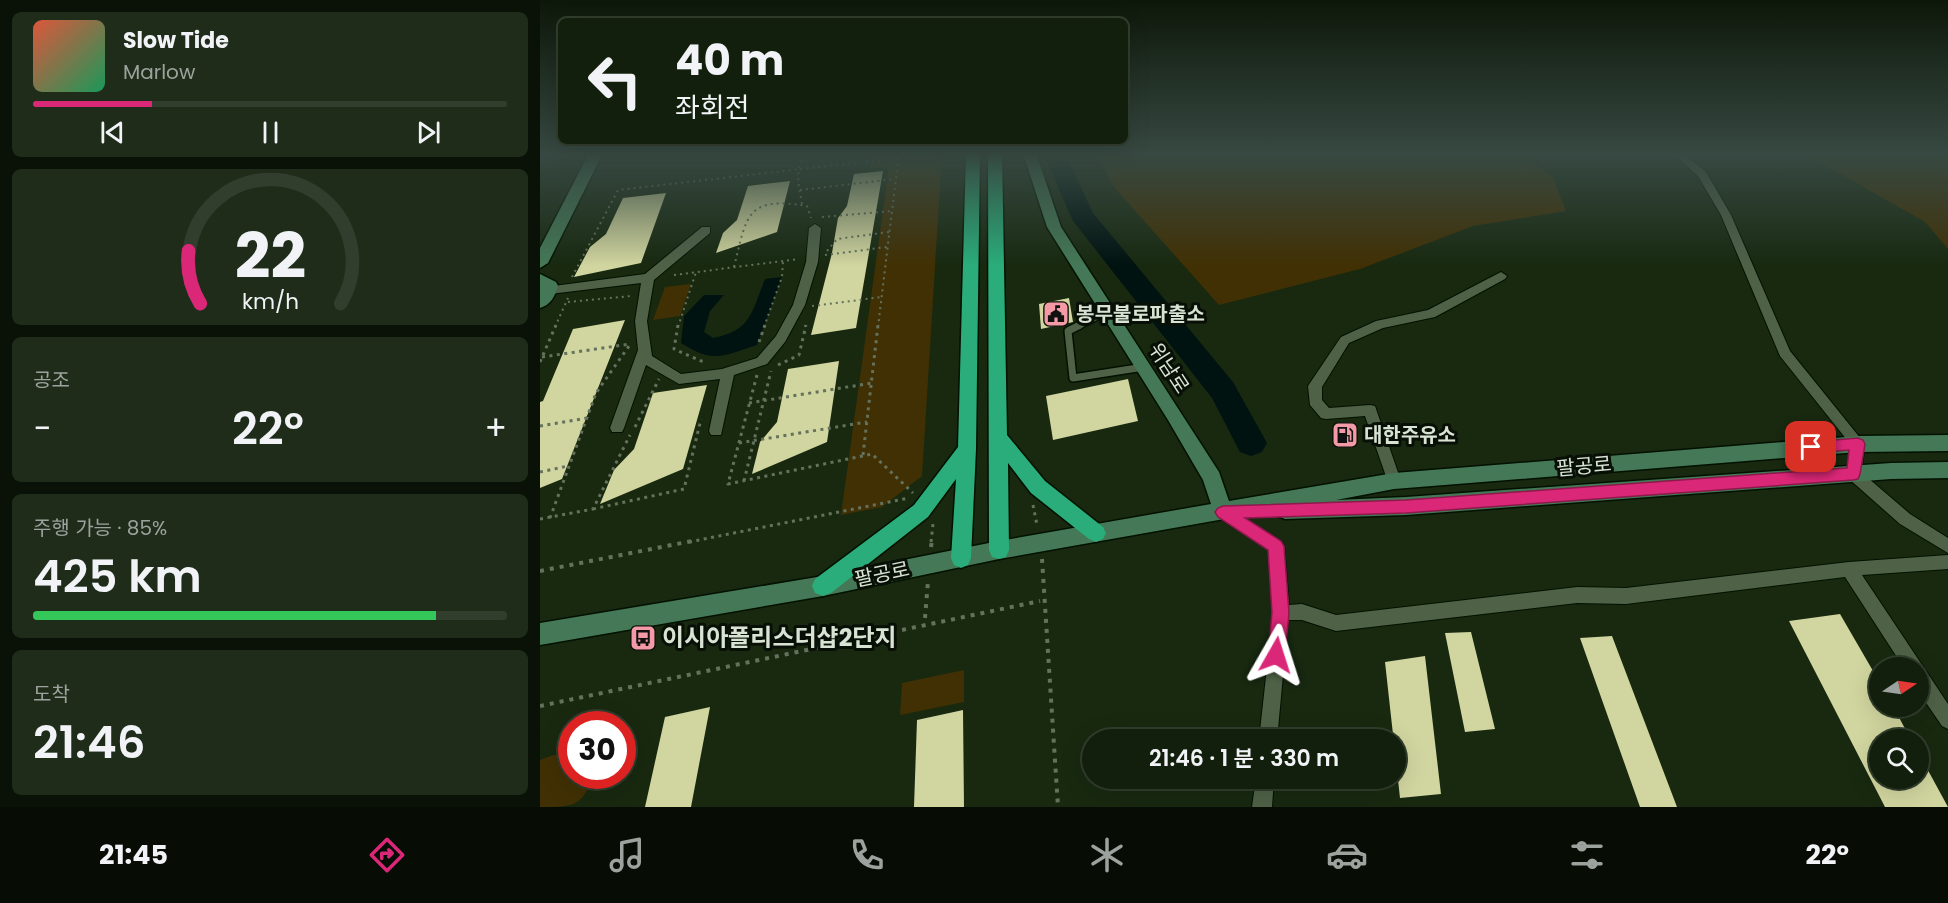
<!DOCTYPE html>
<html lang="ko">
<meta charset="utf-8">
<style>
:root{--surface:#121f0c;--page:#1f2c1a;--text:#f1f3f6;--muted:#9ca29d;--line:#313d2d;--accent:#db2777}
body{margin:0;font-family:Poppins,"Noto Sans KR",sans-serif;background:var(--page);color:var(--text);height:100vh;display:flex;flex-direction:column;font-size:22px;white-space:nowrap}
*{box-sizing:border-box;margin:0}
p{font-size:20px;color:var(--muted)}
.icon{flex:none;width:33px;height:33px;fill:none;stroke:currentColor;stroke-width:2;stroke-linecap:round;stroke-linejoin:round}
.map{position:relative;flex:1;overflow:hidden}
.sheet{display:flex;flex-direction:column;gap:12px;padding:12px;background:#0a1107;width:540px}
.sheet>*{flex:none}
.guide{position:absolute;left:18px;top:18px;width:570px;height:126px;border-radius:9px;box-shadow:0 6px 24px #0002,0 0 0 2px var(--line);background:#121f0c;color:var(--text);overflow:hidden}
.needle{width:39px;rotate:77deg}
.buttons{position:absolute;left:1329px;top:657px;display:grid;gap:12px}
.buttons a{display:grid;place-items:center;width:60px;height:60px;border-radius:50%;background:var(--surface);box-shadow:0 6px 24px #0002,0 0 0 2px var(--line);font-size:30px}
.speed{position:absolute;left:18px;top:711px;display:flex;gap:12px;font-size:30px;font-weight:700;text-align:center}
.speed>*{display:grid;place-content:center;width:78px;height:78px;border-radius:50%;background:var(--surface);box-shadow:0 6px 24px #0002,0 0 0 2px var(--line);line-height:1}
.speed .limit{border:9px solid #d22;background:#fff;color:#111}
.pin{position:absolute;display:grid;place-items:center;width:51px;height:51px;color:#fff;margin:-26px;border-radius:12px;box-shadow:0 3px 9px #0006}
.me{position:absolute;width:66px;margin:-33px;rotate:6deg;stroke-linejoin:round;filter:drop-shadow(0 0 4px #0008)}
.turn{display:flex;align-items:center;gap:21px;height:126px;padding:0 18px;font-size:27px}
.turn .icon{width:78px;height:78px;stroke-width:2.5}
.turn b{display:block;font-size:42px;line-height:51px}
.big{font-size:45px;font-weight:600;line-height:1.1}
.sheet .card{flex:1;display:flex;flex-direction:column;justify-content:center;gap:9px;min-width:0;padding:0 21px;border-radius:9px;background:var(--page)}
.sheet .dial{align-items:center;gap:0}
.dial svg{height:156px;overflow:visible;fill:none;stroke:var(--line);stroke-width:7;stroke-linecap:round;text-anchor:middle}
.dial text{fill:var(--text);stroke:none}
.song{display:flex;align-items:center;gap:18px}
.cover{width:72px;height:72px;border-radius:9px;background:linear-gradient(135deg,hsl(10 70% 55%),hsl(150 70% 35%))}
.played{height:6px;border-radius:3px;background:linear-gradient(90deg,var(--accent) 25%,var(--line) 25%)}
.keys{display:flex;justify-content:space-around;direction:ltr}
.heat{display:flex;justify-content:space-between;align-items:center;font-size:33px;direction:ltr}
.charge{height:9px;border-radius:4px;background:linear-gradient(90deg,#34c759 85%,var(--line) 0)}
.trip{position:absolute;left:542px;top:729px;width:324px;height:60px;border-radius:30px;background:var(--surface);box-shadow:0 6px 24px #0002,0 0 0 2px var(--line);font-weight:600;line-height:60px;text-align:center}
.tabs{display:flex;height:96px;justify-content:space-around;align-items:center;background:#070c05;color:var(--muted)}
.tabs .icon{width:42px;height:42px}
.tabs .current{color:var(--accent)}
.tabs b{font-size:27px;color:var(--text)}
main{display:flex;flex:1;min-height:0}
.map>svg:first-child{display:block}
.green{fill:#413004}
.water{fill:#001311}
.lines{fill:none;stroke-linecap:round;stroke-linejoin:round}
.river{fill:#001311;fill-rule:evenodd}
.building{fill:#d1d59f}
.lane-far1-casing{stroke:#031100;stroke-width:8}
.lane-casing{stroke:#031100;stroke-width:10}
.street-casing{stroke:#031100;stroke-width:2}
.secondary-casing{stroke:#031100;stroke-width:3}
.highway-casing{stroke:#031100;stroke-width:3}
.path-far2{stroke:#64725d;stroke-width:2;stroke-dasharray:2 4;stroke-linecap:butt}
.path-far1{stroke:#64725d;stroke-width:3;stroke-dasharray:3 4.5;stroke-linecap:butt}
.path{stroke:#64725d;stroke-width:4;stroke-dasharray:4 6;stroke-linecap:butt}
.lane-far1{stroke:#4f6247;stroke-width:5}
.lane{stroke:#4f6247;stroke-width:7}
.street{fill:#4f6247;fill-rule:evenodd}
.secondary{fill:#447856;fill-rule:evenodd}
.highway{fill:#2aad7a;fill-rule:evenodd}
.route{fill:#db2777;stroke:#8e194d;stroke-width:1.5}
.labels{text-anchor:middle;stroke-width:6;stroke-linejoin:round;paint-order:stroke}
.poi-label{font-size:20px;font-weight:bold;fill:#d8e3d3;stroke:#080f06;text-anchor:start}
.street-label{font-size:20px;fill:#d8e3d3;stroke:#080f06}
.near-poi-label{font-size:24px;font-weight:bold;fill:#d8e3d3;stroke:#080f06;text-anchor:start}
</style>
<main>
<section class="sheet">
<div class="card">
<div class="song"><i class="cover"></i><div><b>Slow Tide</b><p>Marlow</p></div></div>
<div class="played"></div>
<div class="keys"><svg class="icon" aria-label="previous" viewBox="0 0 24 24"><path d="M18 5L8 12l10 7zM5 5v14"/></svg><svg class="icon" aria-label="pause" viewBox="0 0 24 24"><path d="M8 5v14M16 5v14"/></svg><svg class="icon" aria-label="next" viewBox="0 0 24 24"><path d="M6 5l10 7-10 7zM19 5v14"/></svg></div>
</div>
<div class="card dial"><svg viewBox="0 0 100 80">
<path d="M14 69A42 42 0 1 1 86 69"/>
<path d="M14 69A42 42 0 0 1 8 42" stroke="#db2777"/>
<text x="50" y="56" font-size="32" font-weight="700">22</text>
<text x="50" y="72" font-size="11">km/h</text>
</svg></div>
<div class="card"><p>공조</p>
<div class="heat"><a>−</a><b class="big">22°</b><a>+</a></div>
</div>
<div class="card"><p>주행 가능 · 85%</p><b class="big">425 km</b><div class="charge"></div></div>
<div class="card"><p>도착</p><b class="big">21:46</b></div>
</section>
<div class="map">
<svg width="1408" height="807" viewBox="0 0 1408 807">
<rect width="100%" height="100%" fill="#182910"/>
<path class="green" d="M332,153h70l-20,323 -40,31 -41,8 48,-348 -19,2z
M556,153h428l29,25 13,33 -93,15 -113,43 -141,36 -106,-119z
M1264,153h144v96l-23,-27z
M151,284l-11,32 -27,4 12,-33z
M424,670v32l-64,13 2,-32z
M13,755l18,1 1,20h22c-13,31 -20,31 -54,31v-47z"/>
<path class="water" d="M242,277l-25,68c-35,11 -43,19 -76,-2l3,-27 20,-21h20l-14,16 -6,21 9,6c39,-8 38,-25 52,-59z"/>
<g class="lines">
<path class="river" d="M503,153h22l28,60 140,169 34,61 -5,9 -11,4 -11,-4 -28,-54 -139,-177z"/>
</g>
<path class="building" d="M343,171l-27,157 -45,7 21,-82 6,-35 9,-12 7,-32z
M250,181l-13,51 -61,21 7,-20 14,-13 11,-34z
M126,193l-25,70 -67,14 16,-30 16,-13 17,-36z
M529,298l4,24 -32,7 -2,-25z
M85,320l-63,159 -22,9v-86l3,-1 30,-72z
M299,361l-12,81 -75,32 8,-32 17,-20 11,-53z
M588,379l10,42 -85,19 -7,-44z
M167,385l-24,84 -83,35 14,-34 20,-21 19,-56z
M1300,614l40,69v23h13l18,34h-31v38h38v-26l30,55h-63l-96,-186z
M931,632l24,97 -30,3 -20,-99z
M1072,636l65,171h-37l-60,-169z
M885,656l16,138 -41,4 -15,-136z
M170,707l-19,100h-46l20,-90z
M423,710l1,97h-50l3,-87z"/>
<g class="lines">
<g class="lane-far1-casing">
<path id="lane-far1" d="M537,327l31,-15"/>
</g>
<g class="lane-casing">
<path id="lane" d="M540,325l-12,6 5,47 71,-11"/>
</g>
<g class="street-casing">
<path id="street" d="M1133,153h10l23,19 25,43 59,136 75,93 -4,28 49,42 38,24v15l-48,-29 -52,-46 -2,-4 5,-29 -71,-89 -59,-141 -23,-39z
M275,224l6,4 -3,34 -13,43 -20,37 -18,22 -33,11 -13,60h-10l-2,-4 11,-52 -41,5 -33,-19 -22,63 -2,4h-10l-2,-4 28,-78 -3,-29 6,-38 -91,11 -4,-1 -2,-3 2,-3 99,-13 57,-47h8v6l-56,47 -7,41 5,35 29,18 41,-5 35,-11 19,-22 17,-31 13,-43 3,-34z
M961,272l6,4 -2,3 -70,38 -52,11 -34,15 -27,44v13l7,8 41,-3 5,1 26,75 -2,4 -5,2 -5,-2 -24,-69 -39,3 -5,-1 -11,-13 -2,-19 33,-49 35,-16 52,-11z
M683,505l58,36 3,5 5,59 13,-1 34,11 241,-28 49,1 223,-26 99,-7v14l-86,6 86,129v25l-6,-3 -24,-35v-23h-14l-59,-91 -219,27 -49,-1 -241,28 -34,-11h-14l-11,120h-18l14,-127 -4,-63 -51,-33 -3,-5 3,-5z
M716,778h18l-2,29h-20z"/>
</g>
<g class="secondary-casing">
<path id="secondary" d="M49,153h14l-55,110 -8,5v-20z
M483,153h13l25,74 158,245 10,29 165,-28 464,-37 90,-1v16l-90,1 -464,37 -58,11 70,-3 485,-34 57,-1v16l-57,1 -485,36 -121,4 -7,-3 -3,-6 -276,49 -176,37 -283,49v-22l283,-47 176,-35 212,-37 -8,-24 -35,-60 -121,-193z
M0,274l16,8 2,4c-3,10 -7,19 -18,22z"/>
</g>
<g class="highway-casing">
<path id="highway" d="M426,153h14l-4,296 -5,109 -3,7 -7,3 -7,-3 -3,-7 5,-79 -28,38 -97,76 -8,3 -8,-3 -3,-7 3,-7 99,-74 44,-58z
M448,153h14l5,282 38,46 58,46 3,6 -3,6 -7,3 -7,-3 -58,-46 -23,-30 1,87 -3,7 -7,2 -7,-2 -3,-7z"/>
</g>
<path class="path-far2" d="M256,153l7,3
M260,190l95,-11
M262,204c-3,-18 -9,-38 6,-51
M282,217l70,-6
M287,251l10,-12 52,-7
M285,255l62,-8
M194,267c13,-52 12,-71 73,-61l4,12
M134,275l124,-16
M32,277l46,-87 280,-32
M28,302l63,-6
M272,306l70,-9
M15,327l13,-29
M138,327l18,-55
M224,327l18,-50 1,-16
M265,327l1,-4
M338,327l21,-174"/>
<path class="path-far1" d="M138,325l-4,24 27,12h6
M219,342l6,-17
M2,357l88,-13
M0,362l16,-37
M238,365l21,-10 7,-30
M217,375l-29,109 144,-30 41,39
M209,403l123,-20
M0,426l47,-8
M95,427l24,-48
M199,443l128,-21
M323,455l15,-130
M0,472l28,-6
M204,481l27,-110
M493,505l4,20
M53,509l91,-20 17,-70
M10,518l46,-125 33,-47
M0,519l53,-10 37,-74
M149,542l220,-44
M391,542l2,-18"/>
<path class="path" d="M391,547l1,-7
M502,559l16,248
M0,571l157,-31
M385,618l3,-37
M0,706l500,-105"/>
<use href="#lane-far1" class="lane-far1"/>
<use href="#lane" class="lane"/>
<use href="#street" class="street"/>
<use href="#secondary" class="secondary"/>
<use href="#highway" class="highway"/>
</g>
<linearGradient id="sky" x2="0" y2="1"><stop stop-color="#0d1709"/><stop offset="0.58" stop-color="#374942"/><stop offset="1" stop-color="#374942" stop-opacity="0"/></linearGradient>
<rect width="1408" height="266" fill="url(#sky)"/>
<path class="route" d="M1318,438l5,2 2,4 -5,30 -2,5 -5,1 -447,33 -161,5 36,23 3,5 5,67 -4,42 -2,6 -7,2 -6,-2 -2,-6 4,-42 -4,-63 -50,-33 -3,-5 3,-4 5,-2 183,-6 441,-32 2,-18 -38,3 -5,-1 -2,-5 2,-4 5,-1z"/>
<defs>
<g id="civic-square" transform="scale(1.35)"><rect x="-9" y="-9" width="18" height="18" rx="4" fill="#f49aa6" stroke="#080f06"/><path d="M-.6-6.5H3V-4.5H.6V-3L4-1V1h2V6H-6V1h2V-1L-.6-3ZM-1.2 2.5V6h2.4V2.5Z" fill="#111"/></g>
<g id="fuel-square" transform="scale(1.35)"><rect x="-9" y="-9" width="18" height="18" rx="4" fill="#f49aa6" stroke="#080f06"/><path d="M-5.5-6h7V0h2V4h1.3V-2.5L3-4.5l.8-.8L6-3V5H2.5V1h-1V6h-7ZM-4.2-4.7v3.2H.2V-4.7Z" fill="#111"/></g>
<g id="bus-square" transform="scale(1.35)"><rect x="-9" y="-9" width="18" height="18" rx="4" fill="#f49aa6" stroke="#080f06"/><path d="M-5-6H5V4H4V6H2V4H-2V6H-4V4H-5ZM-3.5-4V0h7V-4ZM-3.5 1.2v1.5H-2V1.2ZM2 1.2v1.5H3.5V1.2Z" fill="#111"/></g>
</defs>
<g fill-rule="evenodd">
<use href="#civic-square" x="516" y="314"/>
<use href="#fuel-square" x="805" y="435"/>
<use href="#bus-square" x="103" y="638"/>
</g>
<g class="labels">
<g class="poi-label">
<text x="536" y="321">봉무불로파출소</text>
<text x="824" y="442">대한주유소</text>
</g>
<g class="street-label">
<text transform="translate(629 368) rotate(57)" y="7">위남로</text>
<text transform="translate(1044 466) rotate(-5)" y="7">팔공로</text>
<text transform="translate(342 574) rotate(-12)" y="7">팔공로</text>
</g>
<g class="near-poi-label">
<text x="122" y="646">이시아폴리스더샵2단지</text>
</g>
</g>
</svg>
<div class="buttons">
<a><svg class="needle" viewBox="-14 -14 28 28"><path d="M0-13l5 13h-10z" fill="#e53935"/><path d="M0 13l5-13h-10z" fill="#9ca29d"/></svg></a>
<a><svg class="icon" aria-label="search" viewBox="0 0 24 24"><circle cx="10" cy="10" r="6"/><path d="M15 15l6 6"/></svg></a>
</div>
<div class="speed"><div class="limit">30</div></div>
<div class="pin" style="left:1271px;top:447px;background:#d93025"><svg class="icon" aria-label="arrive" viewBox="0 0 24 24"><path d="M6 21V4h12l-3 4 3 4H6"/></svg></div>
<svg class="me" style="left:736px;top:655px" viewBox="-20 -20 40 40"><path d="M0-17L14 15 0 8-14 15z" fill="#db2777" stroke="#fff" stroke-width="4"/></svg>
<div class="trip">21:46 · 1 분 · 330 m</div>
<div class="guide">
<div class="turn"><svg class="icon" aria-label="left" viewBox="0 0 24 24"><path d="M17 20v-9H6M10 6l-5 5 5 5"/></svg><div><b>40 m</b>좌회전</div></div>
</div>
</div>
</main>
<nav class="tabs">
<b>21:45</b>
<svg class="icon current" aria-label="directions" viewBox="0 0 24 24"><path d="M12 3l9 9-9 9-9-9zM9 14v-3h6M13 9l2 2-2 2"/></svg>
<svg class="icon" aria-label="music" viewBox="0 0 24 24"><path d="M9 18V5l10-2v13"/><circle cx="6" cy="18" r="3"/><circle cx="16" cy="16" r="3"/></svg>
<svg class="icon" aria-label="phone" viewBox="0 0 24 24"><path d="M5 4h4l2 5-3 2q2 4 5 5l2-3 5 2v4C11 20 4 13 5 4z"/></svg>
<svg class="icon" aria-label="climate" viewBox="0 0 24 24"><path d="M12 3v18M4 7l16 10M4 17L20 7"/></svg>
<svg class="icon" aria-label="car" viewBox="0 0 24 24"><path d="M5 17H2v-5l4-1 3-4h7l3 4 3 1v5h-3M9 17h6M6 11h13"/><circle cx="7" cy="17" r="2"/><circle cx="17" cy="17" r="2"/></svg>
<svg class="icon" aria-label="filters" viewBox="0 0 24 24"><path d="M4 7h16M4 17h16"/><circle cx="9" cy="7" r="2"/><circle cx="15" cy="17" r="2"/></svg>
<b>22°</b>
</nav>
